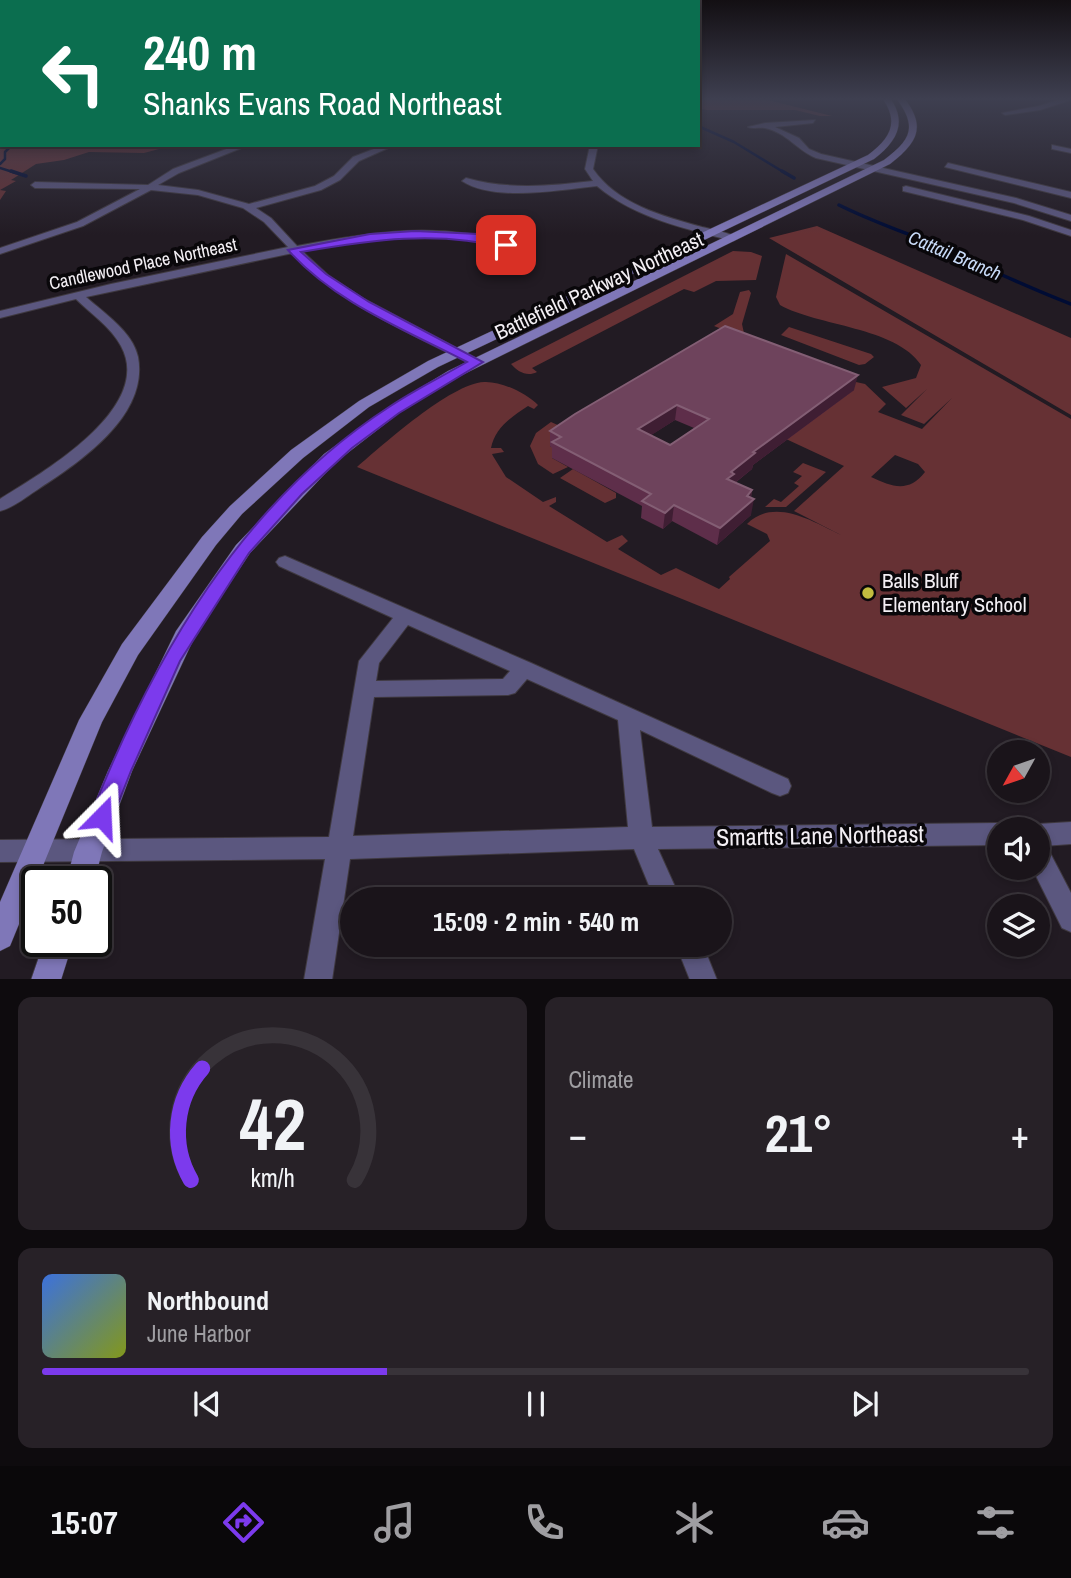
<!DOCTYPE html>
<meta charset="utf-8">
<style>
:root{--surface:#1a141a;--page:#272127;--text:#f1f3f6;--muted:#9f9ea2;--line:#383339;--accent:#7c3aed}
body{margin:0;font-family:"Archivo Narrow",sans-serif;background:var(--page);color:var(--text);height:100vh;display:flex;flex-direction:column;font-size:26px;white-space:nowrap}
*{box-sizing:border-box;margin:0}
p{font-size:23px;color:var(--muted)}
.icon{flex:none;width:38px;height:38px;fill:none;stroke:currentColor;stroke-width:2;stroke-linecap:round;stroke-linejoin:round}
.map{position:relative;height:979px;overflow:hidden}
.details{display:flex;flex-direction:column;gap:18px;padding:18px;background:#0e0b0e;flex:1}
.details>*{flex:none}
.guide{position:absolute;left:0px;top:0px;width:700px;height:147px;box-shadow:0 4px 10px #0003,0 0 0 2px var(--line);background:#0b6e4f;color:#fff;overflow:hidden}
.needle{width:46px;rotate:230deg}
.buttons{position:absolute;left:987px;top:740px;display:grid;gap:14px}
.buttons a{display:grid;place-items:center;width:63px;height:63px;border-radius:50%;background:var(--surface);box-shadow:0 4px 10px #0003,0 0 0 2px var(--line);font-size:35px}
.speed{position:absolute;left:21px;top:866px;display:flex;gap:14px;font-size:35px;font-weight:700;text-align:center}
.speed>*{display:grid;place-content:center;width:91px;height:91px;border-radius:50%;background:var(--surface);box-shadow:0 4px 10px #0003,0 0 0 2px var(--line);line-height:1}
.speed .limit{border:4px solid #111;border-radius:10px;background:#fff;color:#111}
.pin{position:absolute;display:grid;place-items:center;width:60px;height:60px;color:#fff;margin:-30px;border-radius:14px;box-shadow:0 4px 10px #0006}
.me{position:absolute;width:77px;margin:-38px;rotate:21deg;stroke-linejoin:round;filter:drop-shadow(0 0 5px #0008)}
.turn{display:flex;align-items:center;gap:24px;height:147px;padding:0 28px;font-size:32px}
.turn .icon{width:91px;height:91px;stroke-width:2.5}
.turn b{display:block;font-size:49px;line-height:60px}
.big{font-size:52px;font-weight:700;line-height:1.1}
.details .card{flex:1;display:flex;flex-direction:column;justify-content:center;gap:10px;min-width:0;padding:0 24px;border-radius:14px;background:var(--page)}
.details .dial{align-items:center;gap:0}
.dial svg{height:182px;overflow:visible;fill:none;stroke:var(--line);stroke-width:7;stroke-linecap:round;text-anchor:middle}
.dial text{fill:var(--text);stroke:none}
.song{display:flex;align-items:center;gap:21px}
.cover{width:84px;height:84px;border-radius:10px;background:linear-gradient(135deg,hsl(220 70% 55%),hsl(70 70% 35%))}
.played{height:7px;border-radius:4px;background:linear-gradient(90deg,var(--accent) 35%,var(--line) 35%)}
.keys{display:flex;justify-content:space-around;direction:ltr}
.heat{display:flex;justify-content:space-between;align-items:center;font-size:38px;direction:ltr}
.details .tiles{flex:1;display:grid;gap:18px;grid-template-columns:1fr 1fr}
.card:last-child{grid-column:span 2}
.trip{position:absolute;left:340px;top:887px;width:392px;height:70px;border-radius:35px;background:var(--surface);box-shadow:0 4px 10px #0003,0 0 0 2px var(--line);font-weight:700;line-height:70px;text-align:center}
.dock{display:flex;height:112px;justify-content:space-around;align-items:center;background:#0a080a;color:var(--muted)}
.dock .icon{width:49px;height:49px}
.dock .selected{color:var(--accent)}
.dock b{font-size:32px;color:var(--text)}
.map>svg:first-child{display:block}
.green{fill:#663134;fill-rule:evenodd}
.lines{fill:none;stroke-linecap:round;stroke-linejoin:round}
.stream-far1{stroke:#000c34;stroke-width:2.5}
.stream{stroke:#000c34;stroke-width:3.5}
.minor-casing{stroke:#3f3940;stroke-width:2}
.secondary-casing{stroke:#3f3940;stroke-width:1}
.minor{fill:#5b577f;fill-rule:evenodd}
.secondary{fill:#7f77b8;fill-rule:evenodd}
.wall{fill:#5e2e4a;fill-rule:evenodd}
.shaded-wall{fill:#3f1e33}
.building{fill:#6e435c;stroke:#835e74;stroke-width:2;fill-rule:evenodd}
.route{fill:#7c3aed;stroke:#51269a;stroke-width:2}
.poi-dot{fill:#c2bd3f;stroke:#09070a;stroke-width:2.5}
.labels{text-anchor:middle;stroke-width:7;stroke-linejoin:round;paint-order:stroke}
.far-street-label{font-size:18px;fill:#f3eff4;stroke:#09070a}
.far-water-label{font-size:19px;font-style:italic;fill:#c8dbf8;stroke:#09070a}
.street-label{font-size:21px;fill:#f3eff4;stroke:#09070a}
.poi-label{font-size:21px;fill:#f3eff4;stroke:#09070a;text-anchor:start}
.near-street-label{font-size:24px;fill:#f3eff4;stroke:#09070a}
</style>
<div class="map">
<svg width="1071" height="980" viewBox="0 0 1071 980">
<rect width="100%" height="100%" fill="#221b23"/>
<path class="green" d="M0,98l2,47h172l-30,8 -55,-1 -25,8 -28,4 -25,16 5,1 -16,9 6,1 -6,9z
M698,98h62l72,18h-12l-25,-6h-89l-8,-2z
M817,226l254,112v77l-302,-177z
M733,251l18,1 11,4 -6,24 -40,1 -22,11 -10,-3 -152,79 5,4c-10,5 -19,0 -26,-8z
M786,254l285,165v338l-714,-290c27,-23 93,-83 127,-85 17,-1 42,11 54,23l-4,4 -6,-3c-17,11 -33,22 -37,42h10l3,4 -12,2 1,2 13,21 37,25 13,-5v5l-7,4 58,36 15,-7 6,6 -10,8 43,26 15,-7 43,21 11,-10 -1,-2 41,-36 -3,-7 -20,-10c27,-27 65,-3 94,11l-47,-24 50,-45 -58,-27 68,-49 -7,-10 18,4 21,20 -8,8 44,17 30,-31 -28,26 -23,-9 26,-26 -21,19 -24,-21 34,-9 5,-13c-25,-38 -104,-39 -141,-60l-4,-8zM895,455l23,9 7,8c-16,21 -33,15 -54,5z
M749,290l2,3 -9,31 3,14 -31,-12 19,-12 7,-22z
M789,327l82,27 3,3 -9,7 -6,1 -78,-30z
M551,422l20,9 -21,15 11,6 -9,6 16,9 -15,7 -15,-10 -8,-18 6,-13z
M803,463l23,9 -40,35h-21l9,-8 7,3 18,-16 -5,-3 8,-7 -9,-4z
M573,469l43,24v5l-11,5 -45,-25z"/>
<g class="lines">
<path class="stream-far1" d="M698,126l36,16 51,31
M0,164l5,-5v-7l7,-7
M0,168l16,5"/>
<path class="stream" d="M11,171l15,5
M782,171l12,7
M839,205c28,14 56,24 84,35 50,21 98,45 148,64"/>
<g class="minor-casing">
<path id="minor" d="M1064,98l7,2 -31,10 -35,5 -3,-2 37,-7z
M815,120l-2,3 -38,4 24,11 10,11 12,5 195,44 55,17v6l-57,-18 -198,-45c-18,-7 -30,-26 -51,-30 -6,-1 -10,1 -17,-1l17,-4z
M237,145h12l-70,28 -21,12 40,5 51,14 66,-18 19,-10 19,-19 31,-12h11l-36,16 -19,19 -19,10 -65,18 15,10 26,28c74,-14 140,-25 213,-3l4,9 -5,3 -4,-1 -3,-7c-66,-20 -133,-9 -200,4l26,24 36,24 119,63 -6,4 -4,-1c-63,-32 -132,-60 -180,-112l-207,44c18,16 47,35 52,60 11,59 -58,105 -101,133 -11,7 -24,18 -37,21v-12c42,-26 155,-91 121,-153 -10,-19 -30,-32 -45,-47l-76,19v-7l111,-27 177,-37 -24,-25 -21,-14 -45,-13 -47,-5 -68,36 -83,28v-6l77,-26 63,-33 -105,-1 -4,-3 4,-3 113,3 25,-16z
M590,145h8l-5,24c24,35 69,47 109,58 12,3 26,5 36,11l-5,3c-47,-12 -98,-23 -136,-55 -38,4 -103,16 -135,-5l4,-3c42,12 84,8 127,3l-8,-12z
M1052,145l19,4v4l-19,-4z
M948,163l123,29v6l-126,-31z
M906,186l123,30 42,14v6l-48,-16 -120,-29v-4z
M285,556l246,107 257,116 3,7 -3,7 -8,3 -8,-3 -132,-63 12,97 347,-4 10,7h-10v15l-341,4 23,51h-26l-21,-51 -284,10 -18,121h-28l21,-121 -325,3v-22l329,-3 30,-176 34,-43 -114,-52 -3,-4 3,-4zM408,625l102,46 -7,8 -127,2 3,-18zM527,679l91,41 10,107 -275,9 21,-139 134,-2 7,-2z
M1071,822v22l-28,2 4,1 24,46v39l-9,-4 -30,-60h6v-38h-9l9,-6z
M676,945h27l14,35h-27z"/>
</g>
<g class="secondary-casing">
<path id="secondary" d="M882,98h8c18,25 6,44 -16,61l-436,208 -69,40 -66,51 -61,56 -26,31 -78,110 -36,67 -92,224 -10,5v-49l79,-182 43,-76 80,-107 28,-31 61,-56 68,-49 69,-40 440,-206c22,-16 32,-33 14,-57z
M896,98h8c23,29 13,45 -14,66l-432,213 -59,36 -63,49 -86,91 -54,81 -64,137 -30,81 -8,30h-28l8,-30 34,-81 68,-140 60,-86 88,-91 65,-47 59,-36 436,-211c27,-20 34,-33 12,-62z
M44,942h29l-12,38h-30z"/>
</g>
<use href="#minor" class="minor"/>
<use href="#secondary" class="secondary"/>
</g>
<path class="wall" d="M854,390l-101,75 -1,4 -17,14 17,7 -1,8v17l-34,30 -45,-24 -9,8 -22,-11 1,-12 -90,-48v-10l-2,-2v-15l25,-17zM675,420l19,8 -24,17 -19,-10z"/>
<path class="shaded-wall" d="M858,375l-4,15 -101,75 -1,4 -20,16 -5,-6 4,-7 22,-20z
M677,405l-2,15 -39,25 2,-16z
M752,490l-2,12 4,-3 -3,16 -34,30 3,-17z
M674,505l-2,16 -9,8 2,-16z"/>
<path class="building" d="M725,326l133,49 -105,77 2,1 -24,19 3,2 -7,5 25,11 -5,6 7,3 -34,29 -46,-23 -9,8 -23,-12 9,-7 -99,-52 9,-5 -11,-6 25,-17zM677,405l32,14 -39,26 -32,-16z"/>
<linearGradient id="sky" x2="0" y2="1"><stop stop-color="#130f13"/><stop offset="0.42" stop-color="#3e3f50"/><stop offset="1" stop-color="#3e3f50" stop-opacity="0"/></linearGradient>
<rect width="1071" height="235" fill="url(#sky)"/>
<path class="route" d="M415,231l63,3 33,11 -5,3c-69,-18 -135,-8 -205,4l25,22 43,28 114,60 -84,51 -47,35 -50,46 -53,59 -69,108 -49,110 -21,53 -8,3 -8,-3 -4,-7c63,-160 151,-314 299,-410 25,-17 52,-30 78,-45 -61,-32 -132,-59 -179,-112l82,-16z"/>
<circle class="poi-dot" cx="868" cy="593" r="7"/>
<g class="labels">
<g class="far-street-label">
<text transform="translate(143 264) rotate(-12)" y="6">Candlewood Place Northeast</text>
</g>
<g class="far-water-label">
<text transform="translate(955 255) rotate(23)" y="7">Cattail Branch</text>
</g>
<g class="street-label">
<text transform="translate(599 286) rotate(-25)" y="7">Battlefield Parkway Northeast</text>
</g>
<g class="poi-label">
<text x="882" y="588">Balls Bluff<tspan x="882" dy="24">Elementary School</tspan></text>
</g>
<g class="near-street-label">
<text transform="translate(820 836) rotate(-1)" y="8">Smartts Lane Northeast</text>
</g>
</g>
</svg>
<div class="buttons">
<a><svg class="needle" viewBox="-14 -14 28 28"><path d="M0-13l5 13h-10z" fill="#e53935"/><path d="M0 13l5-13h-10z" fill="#9f9ea2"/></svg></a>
<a><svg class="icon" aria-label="sound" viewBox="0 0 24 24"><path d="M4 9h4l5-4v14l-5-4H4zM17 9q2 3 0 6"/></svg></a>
<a><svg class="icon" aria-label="layers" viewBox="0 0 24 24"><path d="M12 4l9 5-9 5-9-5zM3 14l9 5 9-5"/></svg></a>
</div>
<div class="speed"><div class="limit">50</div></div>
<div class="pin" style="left:506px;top:245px;background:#d93025"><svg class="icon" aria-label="arrive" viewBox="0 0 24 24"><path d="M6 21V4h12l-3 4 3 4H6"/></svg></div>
<svg class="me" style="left:102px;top:817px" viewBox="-20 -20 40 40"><path d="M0-17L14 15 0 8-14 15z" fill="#7c3aed" stroke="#fff" stroke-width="4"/></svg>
<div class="trip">15:09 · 2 min · 540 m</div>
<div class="guide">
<div class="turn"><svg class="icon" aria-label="left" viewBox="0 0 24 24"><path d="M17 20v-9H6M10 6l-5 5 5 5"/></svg><div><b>240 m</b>Shanks Evans Road Northeast</div></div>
</div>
</div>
<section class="details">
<div class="tiles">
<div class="card dial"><svg viewBox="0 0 100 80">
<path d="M14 69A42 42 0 1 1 86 69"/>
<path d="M14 69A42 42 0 0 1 19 20" stroke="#7c3aed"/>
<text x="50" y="56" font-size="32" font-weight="700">42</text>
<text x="50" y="72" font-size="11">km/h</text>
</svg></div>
<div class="card"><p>Climate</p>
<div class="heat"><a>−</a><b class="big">21°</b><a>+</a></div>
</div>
<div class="card">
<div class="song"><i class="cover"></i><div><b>Northbound</b><p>June Harbor</p></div></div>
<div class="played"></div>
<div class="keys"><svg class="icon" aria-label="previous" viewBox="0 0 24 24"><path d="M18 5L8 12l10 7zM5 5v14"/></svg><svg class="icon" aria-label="pause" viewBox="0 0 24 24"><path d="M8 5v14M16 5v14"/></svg><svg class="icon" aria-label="next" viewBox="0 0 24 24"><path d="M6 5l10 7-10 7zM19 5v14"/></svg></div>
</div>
</div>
</section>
<nav class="dock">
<b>15:07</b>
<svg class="icon selected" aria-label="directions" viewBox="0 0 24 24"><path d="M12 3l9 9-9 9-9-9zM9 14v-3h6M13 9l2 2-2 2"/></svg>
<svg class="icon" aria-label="music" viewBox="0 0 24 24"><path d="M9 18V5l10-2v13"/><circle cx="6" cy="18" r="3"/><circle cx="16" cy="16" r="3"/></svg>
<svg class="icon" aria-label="phone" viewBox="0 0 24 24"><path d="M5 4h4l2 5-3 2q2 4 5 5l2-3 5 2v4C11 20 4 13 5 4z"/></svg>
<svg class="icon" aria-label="climate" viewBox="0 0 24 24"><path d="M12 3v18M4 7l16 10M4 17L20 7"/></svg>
<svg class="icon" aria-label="car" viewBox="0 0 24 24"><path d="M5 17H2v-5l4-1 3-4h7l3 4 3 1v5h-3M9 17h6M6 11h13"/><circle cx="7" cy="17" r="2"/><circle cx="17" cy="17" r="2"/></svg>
<svg class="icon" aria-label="filters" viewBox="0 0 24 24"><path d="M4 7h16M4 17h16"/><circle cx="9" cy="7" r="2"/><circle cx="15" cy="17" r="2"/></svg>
</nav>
